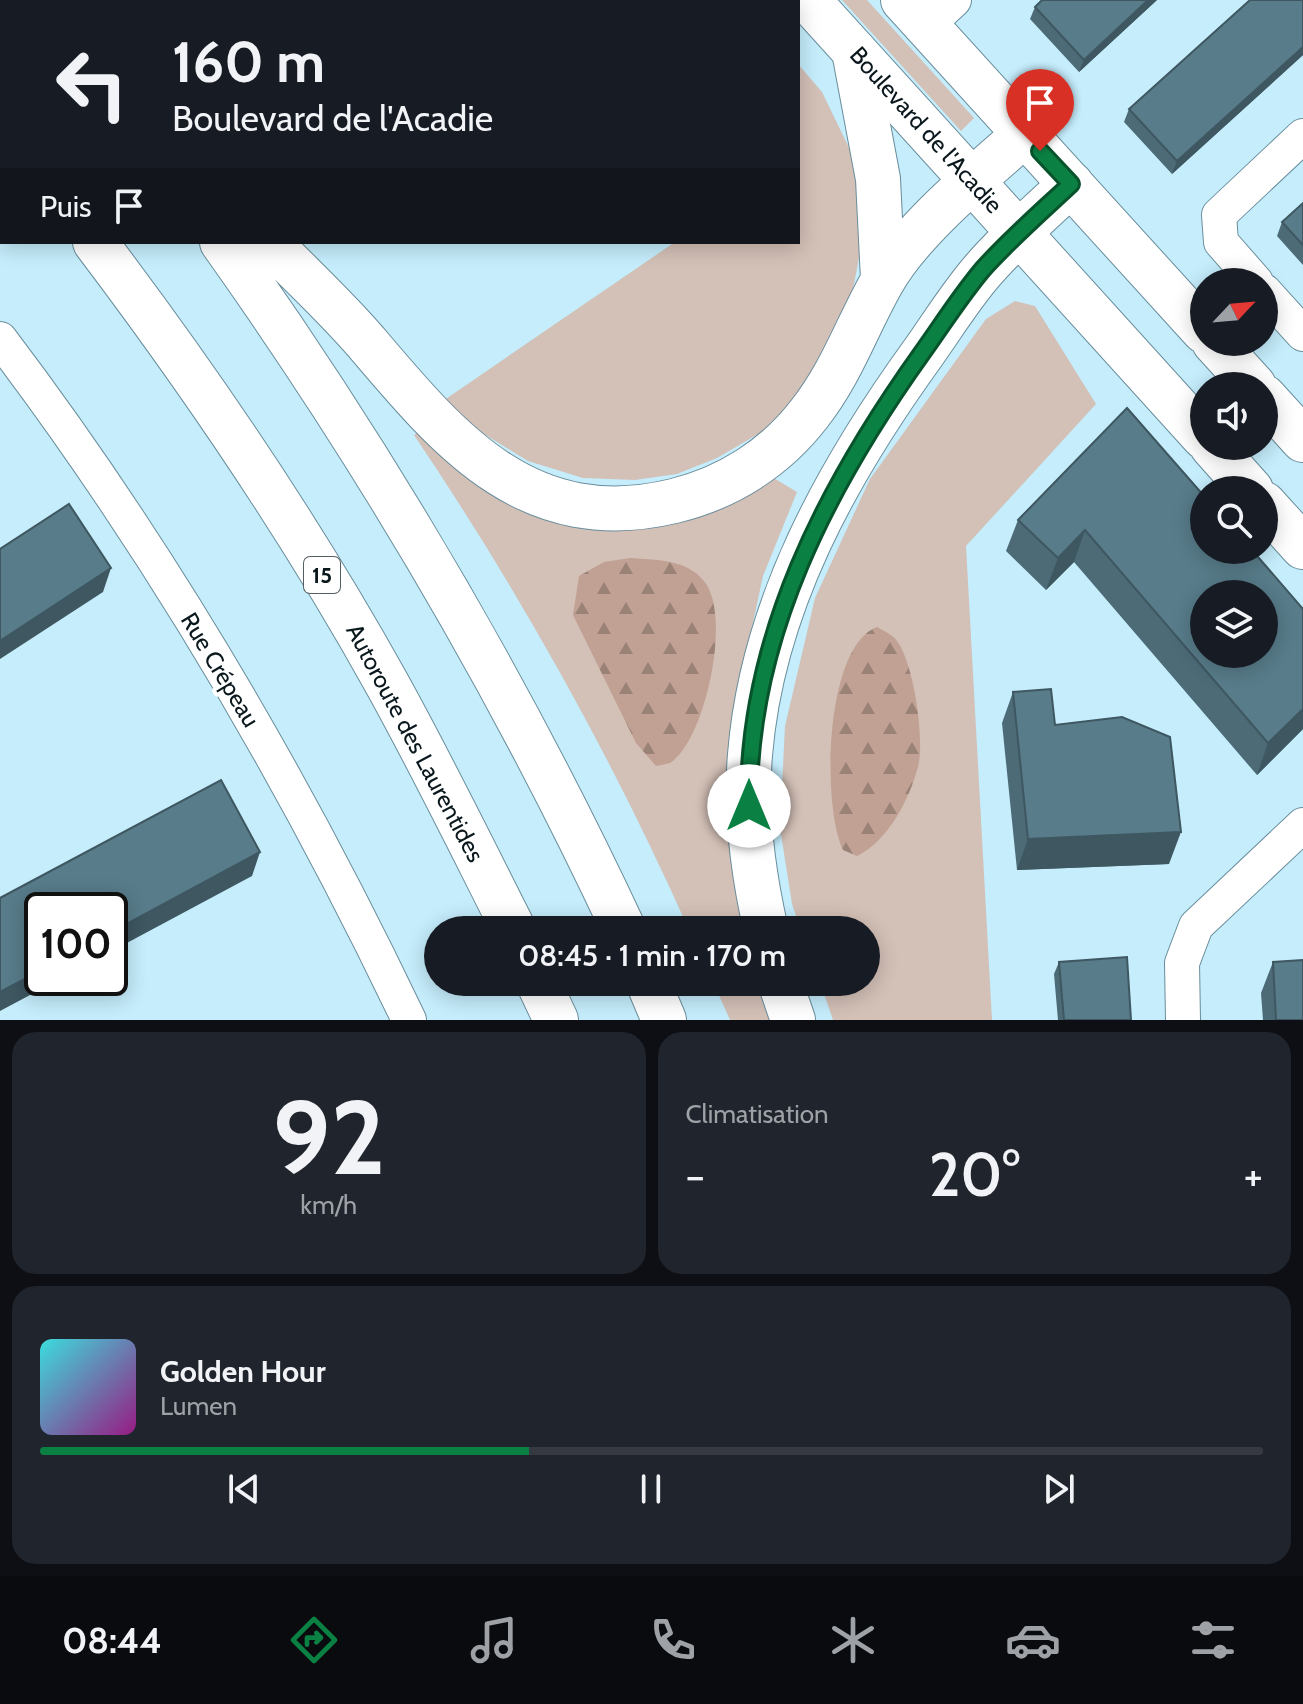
<!DOCTYPE html>
<html lang="fr">
<meta charset="utf-8">
<style>
:root{--surface:#171b24;--page:#20242c;--text:#f1f3f6;--muted:#9ea1a6;--line:#363941;--accent:#0b8043}
body{margin:0;font-family:Cabin,sans-serif;background:var(--page);color:var(--text);height:100vh;display:flex;flex-direction:column;font-size:30px;white-space:nowrap}
*{box-sizing:border-box;margin:0}
p{font-size:26px;color:var(--muted)}
.icon{flex:none;width:44px;height:44px;fill:none;stroke:currentColor;stroke-width:2;stroke-linecap:round;stroke-linejoin:round}
.map{position:relative;height:1020px;overflow:hidden}
.details{display:flex;flex-direction:column;gap:12px;padding:12px;background:#0d0f14;flex:1}
.details>*{flex:none}
.guide{position:absolute;left:0px;top:0px;width:800px;height:244px;box-shadow:0 4px 20px #0003;background:#171b24;color:var(--text);overflow:hidden}
.needle{width:52px;rotate:64deg}
.tools{position:absolute;left:1190px;top:268px;display:grid;gap:16px}
.tools a{display:grid;place-items:center;width:88px;height:88px;border-radius:50%;background:var(--surface);box-shadow:0 4px 20px #0003;font-size:40px}
.speed{position:absolute;left:24px;top:892px;display:flex;gap:16px;font-size:40px;font-weight:700;text-align:center}
.speed>*{display:grid;place-content:center;width:104px;height:104px;border-radius:50%;background:var(--surface);box-shadow:0 4px 20px #0003;line-height:1}
.speed .limit{border:4px solid #111;border-radius:12px;background:#fff;color:#111}
.pin{position:absolute;display:grid;place-items:center;width:68px;height:68px;color:#fff;margin:-82px -34px;border-radius:50% 50% 50% 0;rotate:-45deg;box-shadow:0 0 8px #0007}
.pin .icon{rotate:45deg}
.me{position:absolute;width:88px;margin:-44px;rotate:0deg;stroke-linejoin:round;filter:drop-shadow(0 0 6px #0008)}
.turn{display:flex;align-items:center;gap:28px;height:168px;padding:0 40px;font-size:36px}
.turn .icon{width:104px;height:104px;stroke-width:2.5}
.turn b{display:block;font-size:56px;line-height:68px}
.then{display:flex;align-items:center;height:76px;padding:0 40px;background:#0003;gap:16px;font-size:30px}
.big{font-size:60px;font-weight:600;line-height:1.1}
.details .tile{flex:1;display:flex;flex-direction:column;justify-content:center;gap:12px;min-width:0;padding:0 28px;border-radius:24px;background:var(--page)}
.details .dial{align-items:center;gap:0}
.dial b{font-size:104px;line-height:1}
.song{display:flex;align-items:center;gap:24px}
.cover{width:96px;height:96px;border-radius:12px;background:linear-gradient(135deg,hsl(180 70% 55%),hsl(310 70% 35%))}
.played{height:8px;border-radius:4px;background:linear-gradient(90deg,var(--accent) 40%,var(--line) 40%)}
.keys{display:flex;justify-content:space-around;direction:ltr}
.heat{display:flex;justify-content:space-between;align-items:center;font-size:44px;direction:ltr}
.details .tiles{flex:1;display:grid;gap:12px;grid-template-columns:1fr 1fr}
.tile:last-child{grid-column:span 2}
.trip{position:absolute;left:424px;top:916px;width:456px;height:80px;border-radius:40px;background:var(--surface);box-shadow:0 4px 20px #0003;font-weight:600;line-height:80px;text-align:center}
.tabs{display:flex;height:128px;justify-content:space-around;align-items:center;background:#090b0e;color:var(--muted)}
.tabs .icon{width:56px;height:56px}
.tabs .on{color:var(--accent)}
.tabs b{font-size:36px;color:var(--text)}
.map>svg:first-child{display:block}
.green{fill:#d3c0b7}
.forest{fill:url(#forest-firs)}
.lines{fill:none;stroke-linecap:round;stroke-linejoin:round}
.minor-casing{stroke:#698d9b;stroke-width:36}
.major-casing{stroke:#698d9b;stroke-width:46}
.highway-casing{stroke:#698d9b;stroke-width:46}
.minor{stroke:#fff;stroke-width:34}
.major{stroke:#fff;stroke-width:44}
.highway{stroke:#fff;stroke-width:44}
.wall{fill:#4c6b77}
.shaded-wall{fill:#3e5761}
.building{fill:#587c8a;stroke:#3e5761;stroke-width:2;fill-rule:evenodd}
.route-casing{stroke:#07532c;stroke-width:20}
.route{stroke:#0b8043;stroke-width:14}
.labels{text-anchor:middle;stroke-width:8;stroke-linejoin:round;paint-order:stroke}
.shield{fill:#fff;stroke:#545d62;stroke-width:2}
.shield-label{font-size:22px;font-weight:bold;fill:#0a181e}
.street-label{font-size:24px;fill:#0a181e;stroke:#fff}
</style>
<div class="map">
<svg width="1303" height="1020" viewBox="0 0 1303 1020">
<defs>
<pattern id="forest-firs" width="22" height="20" patternUnits="userSpaceOnUse" patternTransform="scale(2)"><rect width="22" height="20" fill="#c0a193"/><path d="M5 1l3.5 6h-7zM16 11l3.5 6h-7z" fill="#9a8277"/></pattern>
</defs>
<rect width="100%" height="100%" fill="#c5edfc"/>
<path class="green" d="M842,0h25l107,118 -13,13z
M798,64l24,28 32,66 8,84 -11,58 -27,62 -32,42 -32,29 -43,25 -40,16 -42,6 -52,-2 -55,-17 -91,-56 238,-163h123z
M1015,301l20,5 61,98 -130,142 26,474h-159l-13,-38h46v-52h-65l-9,-26 -12,-76 5,-102 30,-128 55,-119 116,-160z
M424,428l84,71 259,-25 30,18 -34,84 -27,125 19,229h-66c-77,-173 -170,-339 -275,-495z
M713,982h55l13,38h-51z"/>
<path class="forest" d="M630,558c25,2 57,1 74,23 28,34 2,153 -30,179 -4,4 -12,5 -18,6l-20,-23 -63,-128 6,-39 25,-14z
M877,627c7,4 16,8 20,14 17,23 28,99 21,126 -9,33 -30,74 -61,89l-14,-6c-21,-43 -19,-203 34,-223z"/>
<g class="lines">
<g class="minor-casing">
<path id="minor" d="M927,25l27,-25
M1256,282l-35,-40 -2,-27 84,-79
M1264,291l39,43
M0,339c160,211 295,442 409,681
M1183,1020l-1,-57 14,-37 107,-101"/>
</g>
<g class="major-casing">
<path id="major" d="M808,0l396,437
M903,0l301,331
M1214,342l40,44
M1264,397l39,43
M1212,446l39,44
M1264,504l39,43"/>
</g>
<g class="highway-casing">
<path id="highway" d="M32,0l2,2
M854,51l24,128 5,100
M0,120l2,2
M95,242c106,140 206,287 291,440 45,81 86,165 128,248
M222,242c155,218 289,446 402,688
M269,242c32,33 67,65 97,100 84,99 162,194 308,159 54,-13 101,-43 135,-87 32,-40 48,-88 73,-132 28,-51 99,-109 143,-148
M766,930c-13,-57 -21,-117 -16,-175 12,-149 87,-283 173,-402 20,-28 38,-58 61,-84 26,-30 57,-57 87,-85
M538,982l18,38
M648,982l16,38
M780,982l13,38"/>
</g>
<use href="#minor" class="minor"/>
<use href="#major" class="major"/>
<use href="#highway" class="highway"/>
</g>
<path class="wall" d="M311,0h283l1,2h-285z
M1157,0l-78,72 -49,-53 5,-12z
M1303,0v55l-131,119 -48,-52 5,-13z
M1303,203v62l-26,-29 5,-14z
M1127,408l176,201v120l-46,46 -183,-213 -28,28 -40,-39 12,-31z
M1013,692l42,33 114,139 -152,6 -15,-147z
M1059,962l72,58h-73l-4,-46z
M1273,962l30,58h-40l-2,-27z"/>
<path class="shaded-wall" d="M324,0h127v2h-128z
M1148,0h9l-78,72 5,-12z
M1303,47v8l-131,119 5,-13z
M1085,530l-11,32 -28,28 12,-32z
M111,568l-8,24 -103,67v-18z
M1303,709v20l-46,46 11,-32z
M1181,832l-12,32 -152,6 11,-31z
M260,852l-8,24 -142,76v-19z
M42,970v8h20l-62,33v-19z"/>
<path class="building" d="M485,0h109l1,2h-108z
M1042,0h106l-64,60 -49,-53z
M1250,0h53v47l-126,114 -48,-52z
M1303,203v42l-21,-23z
M1127,408l77,88v54h48l51,59v100l-35,34 -183,-213 -27,28 -40,-38zM1204,594h60v60h-60z
M69,504l42,64 -111,73v-92z
M1051,689l4,36 67,-8 48,20 11,95 -153,7 -15,-147z
M221,780l39,72 -150,81v-23h-68v60l-42,22v-94z
M1127,957l4,63h-67l-5,-58z
M1303,960v60h-27l-3,-58z"/>
<g class="lines">
<g class="route-casing">
<path id="route" d="M749,806c-2,-168 78,-320 173,-453 20,-28 39,-58 61,-84 27,-30 58,-57 88,-85l-31,-33"/>
</g>
<use href="#route" class="route"/>
</g>
<g class="labels">
<rect class="shield" x="304" y="557" width="36" height="36" rx="6"/>
<g class="shield-label">
<text x="322" y="583">15</text>
</g>
<g class="street-label">
<text transform="translate(926 130) rotate(48)" y="8">Boulevard de l'Acadie</text>
<text transform="translate(220 670) rotate(59)" y="8">Rue Crépeau</text>
<text transform="translate(415 743) rotate(62)" y="8">Autoroute des Laurentides</text>
</g>
</g>
</svg>
<div class="tools">
<a><svg class="needle" viewBox="-14 -14 28 28"><path d="M0-13l5 13h-10z" fill="#e53935"/><path d="M0 13l5-13h-10z" fill="#9ea1a6"/></svg></a>
<a><svg class="icon" aria-label="sound" viewBox="0 0 24 24"><path d="M4 9h4l5-4v14l-5-4H4zM17 9q2 3 0 6"/></svg></a>
<a><svg class="icon" aria-label="search" viewBox="0 0 24 24"><circle cx="10" cy="10" r="6"/><path d="M15 15l6 6"/></svg></a>
<a><svg class="icon" aria-label="layers" viewBox="0 0 24 24"><path d="M12 4l9 5-9 5-9-5zM3 14l9 5 9-5"/></svg></a>
</div>
<div class="speed"><div class="limit">100</div></div>
<div class="pin" style="left:1040px;top:151px;background:#d93025"><svg class="icon" aria-label="arrive" viewBox="0 0 24 24"><path d="M6 21V4h12l-3 4 3 4H6"/></svg></div>
<svg class="me" style="left:749px;top:806px" viewBox="-20 -20 40 40"><circle r="19" fill="#fff"/><path d="M0-13L10 11 0 6-10 11z" fill="#0b8043"/></svg>
<div class="trip">08:45 · 1 min · 170 m</div>
<div class="guide">
<div class="turn"><svg class="icon" aria-label="left" viewBox="0 0 24 24"><path d="M17 20v-9H6M10 6l-5 5 5 5"/></svg><div><b>160 m</b>Boulevard de l'Acadie</div></div>
<div class="then">Puis<svg class="icon" aria-label="arrive" viewBox="0 0 24 24"><path d="M6 21V4h12l-3 4 3 4H6"/></svg></div>
</div>
</div>
<section class="details">
<div class="tiles">
<div class="tile dial"><b>92</b><p>km/h</p></div>
<div class="tile"><p>Climatisation</p>
<div class="heat"><a>−</a><b class="big">20°</b><a>+</a></div>
</div>
<div class="tile">
<div class="song"><i class="cover"></i><div><b>Golden Hour</b><p>Lumen</p></div></div>
<div class="played"></div>
<div class="keys"><svg class="icon" aria-label="previous" viewBox="0 0 24 24"><path d="M18 5L8 12l10 7zM5 5v14"/></svg><svg class="icon" aria-label="pause" viewBox="0 0 24 24"><path d="M8 5v14M16 5v14"/></svg><svg class="icon" aria-label="next" viewBox="0 0 24 24"><path d="M6 5l10 7-10 7zM19 5v14"/></svg></div>
</div>
</div>
</section>
<nav class="tabs">
<b>08:44</b>
<svg class="icon on" aria-label="directions" viewBox="0 0 24 24"><path d="M12 3l9 9-9 9-9-9zM9 14v-3h6M13 9l2 2-2 2"/></svg>
<svg class="icon" aria-label="music" viewBox="0 0 24 24"><path d="M9 18V5l10-2v13"/><circle cx="6" cy="18" r="3"/><circle cx="16" cy="16" r="3"/></svg>
<svg class="icon" aria-label="phone" viewBox="0 0 24 24"><path d="M5 4h4l2 5-3 2q2 4 5 5l2-3 5 2v4C11 20 4 13 5 4z"/></svg>
<svg class="icon" aria-label="climate" viewBox="0 0 24 24"><path d="M12 3v18M4 7l16 10M4 17L20 7"/></svg>
<svg class="icon" aria-label="car" viewBox="0 0 24 24"><path d="M5 17H2v-5l4-1 3-4h7l3 4 3 1v5h-3M9 17h6M6 11h13"/><circle cx="7" cy="17" r="2"/><circle cx="17" cy="17" r="2"/></svg>
<svg class="icon" aria-label="filters" viewBox="0 0 24 24"><path d="M4 7h16M4 17h16"/><circle cx="9" cy="7" r="2"/><circle cx="15" cy="17" r="2"/></svg>
</nav>
